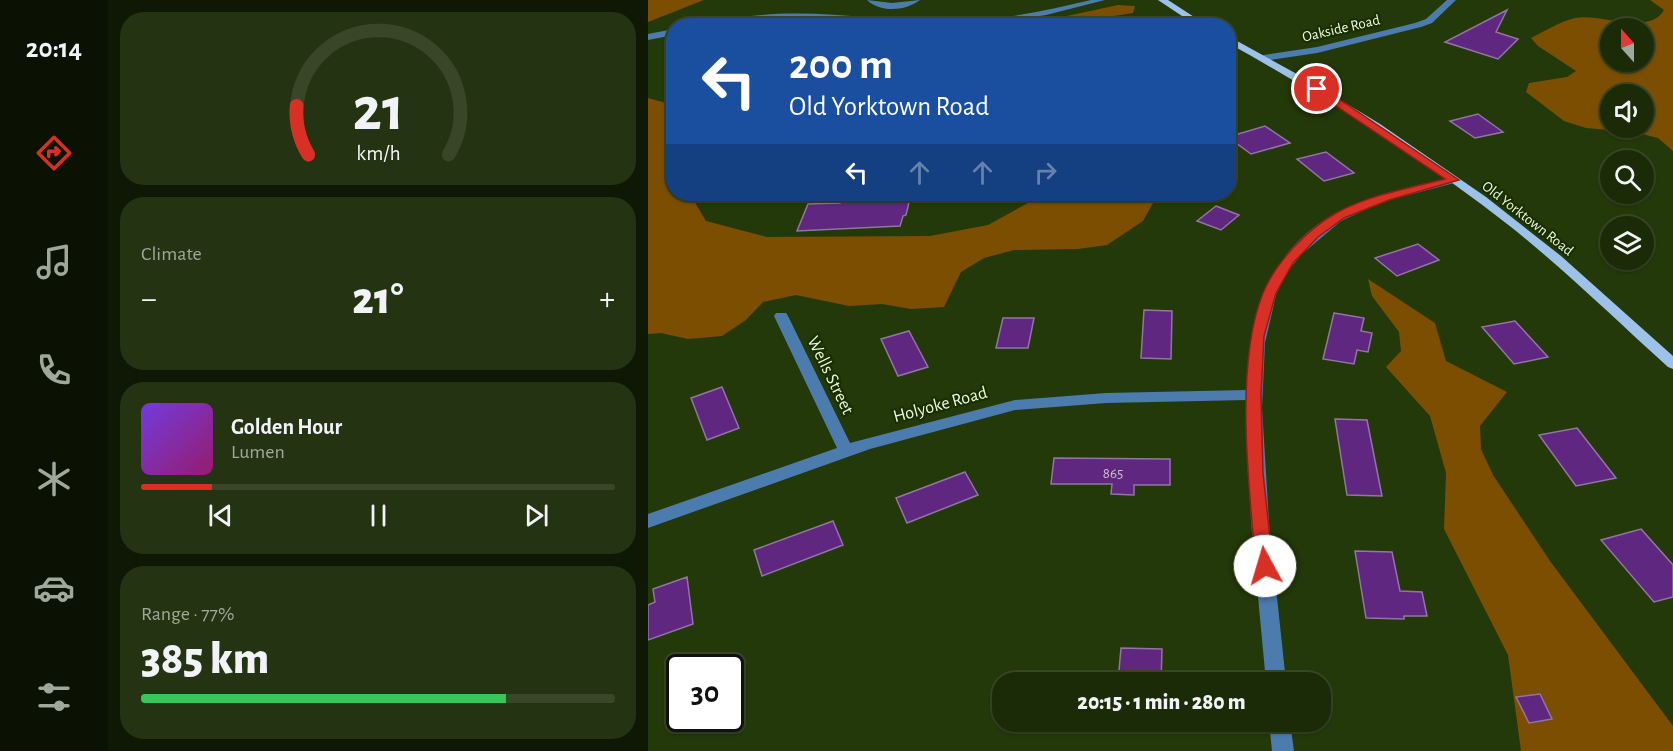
<!DOCTYPE html>
<meta charset="utf-8">
<style>
:root{--surface:#1b2b07;--page:#243311;--text:#f1f3f6;--muted:#a0a79b;--line:#394728;--accent:#d93025}
body{margin:0;font-family:"Alegreya Sans",sans-serif;background:var(--page);color:var(--text);height:100vh;display:flex;flex-direction:column;font-size:22px;white-space:nowrap}
*{box-sizing:border-box;margin:0}
p{font-size:20px;color:var(--muted)}
.icon{flex:none;width:33px;height:33px;fill:none;stroke:currentColor;stroke-width:2;stroke-linecap:round;stroke-linejoin:round}
.map{position:relative;flex:1;overflow:hidden}
.sheet{display:flex;flex-direction:column;gap:12px;padding:12px;background:#0f1804;width:540px}
.sheet>*{flex:none}
.guide{position:absolute;left:18px;top:18px;width:570px;height:183px;border-radius:24px;box-shadow:0 2px 4px #0004,0 0 0 2px var(--line);background:#1a4fa0;color:#fff;overflow:hidden}
.needle{width:39px;rotate:339deg}
.tools{position:absolute;left:952px;top:18px;display:grid;gap:12px}
.tools a{display:grid;place-items:center;width:54px;height:54px;border-radius:50%;background:var(--surface);box-shadow:0 2px 4px #0004,0 0 0 2px var(--line);font-size:30px}
.speed{position:absolute;left:18px;top:654px;display:flex;gap:12px;font-size:30px;font-weight:700;text-align:center}
.speed>*{display:grid;place-content:center;width:78px;height:78px;border-radius:50%;background:var(--surface);box-shadow:0 2px 4px #0004,0 0 0 2px var(--line);line-height:1}
.speed .limit{border:3px solid #111;border-radius:9px;background:#fff;color:#111}
.pin{position:absolute;display:grid;place-items:center;width:51px;height:51px;color:#fff;margin:-26px;border:3px solid #fff;border-radius:50%;box-shadow:0 2px 6px #0007}
.me{position:absolute;width:66px;margin:-33px;rotate:354deg;stroke-linejoin:round;filter:drop-shadow(0 0 4px #0008)}
.turn{display:flex;align-items:center;gap:21px;height:126px;padding:0 24px;font-size:27px}
.turn .icon{width:78px;height:78px;stroke-width:2.5}
.turn b{display:block;font-size:42px;line-height:51px}
.lanes{display:flex;align-items:center;height:57px;padding:0 24px;background:#0003;justify-content:center;gap:30px;direction:ltr}
.lanes .off{opacity:.35}
.big{font-size:45px;font-weight:800;line-height:1.1}
.sheet .card{flex:1;display:flex;flex-direction:column;justify-content:center;gap:9px;min-width:0;padding:0 21px;border-radius:24px;background:var(--page)}
.sheet .dial{align-items:center;gap:0}
.dial svg{height:156px;overflow:visible;fill:none;stroke:var(--line);stroke-width:7;stroke-linecap:round;text-anchor:middle}
.dial text{fill:var(--text);stroke:none}
.song{display:flex;align-items:center;gap:18px}
.cover{width:72px;height:72px;border-radius:9px;background:linear-gradient(135deg,hsl(260 70% 55%),hsl(320 70% 35%))}
.played{height:6px;border-radius:3px;background:linear-gradient(90deg,var(--accent) 15%,var(--line) 15%)}
.keys{display:flex;justify-content:space-around;direction:ltr}
.heat{display:flex;justify-content:space-between;align-items:center;font-size:33px;direction:ltr}
.charge{height:9px;border-radius:4px;background:linear-gradient(90deg,#34c759 77%,var(--line) 0)}
.trip{position:absolute;left:344px;top:672px;width:339px;height:60px;border-radius:24px;background:var(--surface);box-shadow:0 2px 4px #0004,0 0 0 2px var(--line);font-weight:800;line-height:60px;text-align:center}
main{display:flex;flex:1;min-height:0}
.tabs{display:flex;flex-direction:column;width:108px;justify-content:space-around;align-items:center;background:#0b1103;color:var(--muted)}
.tabs .icon{width:42px;height:42px}
.tabs .active{color:var(--accent)}
.tabs b{font-size:27px;color:var(--text)}
.map>svg:first-child{display:block}
.green{fill:#7c4e02;fill-rule:evenodd}
.building{fill:#5f277f;stroke:#9176a5;stroke-width:1.5}
.lines{fill:none;stroke-linecap:round;stroke-linejoin:round}
.minor{fill:#4c7cad;fill-rule:evenodd}
.major{fill:#9dc2ea;fill-rule:evenodd}
.route{fill:#d93025;stroke:#8d1f18;stroke-width:1.5}
.labels{text-anchor:middle;stroke-width:4.5;stroke-linejoin:round;paint-order:stroke}
.far-street-label{font-size:15px;fill:#ebf9df;stroke:#1a2f00}
.number-label{font-size:15px;fill:#c8c4c7}
.street-label{font-size:18px;fill:#ebf9df;stroke:#1a2f00}
</style>
<main>
<nav class="tabs">
<b>20:14</b>
<svg class="icon active" aria-label="directions" viewBox="0 0 24 24"><path d="M12 3l9 9-9 9-9-9zM9 14v-3h6M13 9l2 2-2 2"/></svg>
<svg class="icon" aria-label="music" viewBox="0 0 24 24"><path d="M9 18V5l10-2v13"/><circle cx="6" cy="18" r="3"/><circle cx="16" cy="16" r="3"/></svg>
<svg class="icon" aria-label="phone" viewBox="0 0 24 24"><path d="M5 4h4l2 5-3 2q2 4 5 5l2-3 5 2v4C11 20 4 13 5 4z"/></svg>
<svg class="icon" aria-label="climate" viewBox="0 0 24 24"><path d="M12 3v18M4 7l16 10M4 17L20 7"/></svg>
<svg class="icon" aria-label="car" viewBox="0 0 24 24"><path d="M5 17H2v-5l4-1 3-4h7l3 4 3 1v5h-3M9 17h6M6 11h13"/><circle cx="7" cy="17" r="2"/><circle cx="17" cy="17" r="2"/></svg>
<svg class="icon" aria-label="filters" viewBox="0 0 24 24"><path d="M4 7h16M4 17h16"/><circle cx="9" cy="7" r="2"/><circle cx="15" cy="17" r="2"/></svg>
</nav>
<section class="sheet">
<div class="card dial"><svg viewBox="0 0 100 80">
<path d="M14 69A42 42 0 1 1 86 69"/>
<path d="M14 69A42 42 0 0 1 8 44" stroke="#d93025"/>
<text x="50" y="56" font-size="32" font-weight="700">21</text>
<text x="50" y="72" font-size="11">km/h</text>
</svg></div>
<div class="card"><p>Climate</p>
<div class="heat"><a>−</a><b class="big">21°</b><a>+</a></div>
</div>
<div class="card">
<div class="song"><i class="cover"></i><div><b>Golden Hour</b><p>Lumen</p></div></div>
<div class="played"></div>
<div class="keys"><svg class="icon" aria-label="previous" viewBox="0 0 24 24"><path d="M18 5L8 12l10 7zM5 5v14"/></svg><svg class="icon" aria-label="pause" viewBox="0 0 24 24"><path d="M8 5v14M16 5v14"/></svg><svg class="icon" aria-label="next" viewBox="0 0 24 24"><path d="M6 5l10 7-10 7zM19 5v14"/></svg></div>
</div>
<div class="card"><p>Range · 77%</p><b class="big">385 km</b><div class="charge"></div></div>
</section>
<div class="map">
<svg width="1025" height="751" viewBox="0 0 1025 751">
<rect width="100%" height="100%" fill="#243909"/>
<path class="green" d="M0,0h56l-56,22z
M1002,0h23v151l-15,-13 -24,-6 -48,-4 -22,-7 -38,-29 3,-9 38,-6 9,-6 -38,-25 -7,-8c14,-7 28,-16 44,-20 25,-5 75,18 89,-8zM963,28h33v34h-33zM963,94h33v34h-33z
M470,5l17,1 -2,7 -19,3 -22,9h-67z
M0,98l25,7 1,89h18l1,5 13,22 61,16 163,-1 58,-11 40,-22 12,-9h118l-15,27 -36,24 -29,4 -64,1 -30,8 -23,14 -17,35 -33,2 -29,-5 -33,2 -53,-11 -33,7 -17,18 -24,16 -34,3 -27,-6 -13,1z
M720,279l67,44 11,38 61,31 -27,34 1,23 12,26 57,86 123,165v25h-152l-13,-96 -64,-126 2,-56 -16,-57 -44,-49 15,-16 -2,-19 -27,-36z"/>
<path class="building" d="M859,10l-11,22 22,7 -20,20 -53,-17z
M830,114l25,18 -28,6 -25,-17z
M617,126l25,17 -39,11 -23,-17z
M678,152l28,21 -30,8 -27,-22z
M193,194h70l-5,21 -3,1 -3,10 -103,5 11,-27 32,-1z
M568,206l23,9 -18,15 -24,-9z
M770,244l21,16 -42,16 -22,-18z
M496,310l28,1 -1,48 -30,-1z
M686,313l30,5 -3,13 11,2 -4,19 -11,-2 -3,14 -31,-5z
M355,318h31l-6,30h-32z
M867,321l33,36 -34,7 -32,-37z
M261,331l19,36 -30,9 -17,-37z
M74,387l17,41 -32,12 -16,-42z
M687,419l32,1 15,76 -35,-1z
M929,428l39,50 -40,8 -37,-51z
M406,458l116,1v26h-36v10l-23,-1 1,-10h-61z
M317,472l13,23 -71,28 -11,-25z
M185,521l10,24 -81,31 -8,-26z
M993,529l32,36v32l-19,5 -53,-62z
M707,551l37,1 8,39 22,1 5,24h-23v3l-38,-1z
M39,577l6,47 -45,16v-35l7,-3 -2,-13z
M473,648l41,1 -1,33h-43z
M892,694l12,25 -23,4 -13,-26z"/>
<g class="lines">
<path class="minor" d="M219,0l25,3 28,-3c-14,11 -40,13 -53,0z
M443,0h14l-59,15 -71,11h-65l-112,-9 -96,9c9,-6 24,-7 35,-8 72,-12 142,4 214,3 47,0 94,-10 140,-21z
M799,0h9l-24,23 -11,4 -104,26 -53,8 -5,-3 5,-3 53,-8 98,-24 11,-4z
M26,29v6l-26,5v-6z
M806,177l6,3 -2,2 -76,20 -41,19 -39,33 -15,18 -11,23 -11,48 -3,65 7,114 17,160h-20l-15,-160 -4,-122 -141,3 -91,7 -145,39 -222,79v-14l189,-66 -63,-132 2,-3h10l2,3 62,127 165,-43 91,-7 141,-3c3,-85 27,-155 113,-188 31,-12 63,-18 94,-25z
M621,722h21l4,29h-22z"/>
<path class="major" d="M510,0h10l40,26h-11z
M580,36l78,43 74,45 106,73 75,59 112,100v13l-5,-2c-52,-47 -102,-96 -157,-140 -88,-69 -184,-129 -283,-184z"/>
</g>
<path class="route" d="M666,87h7l138,93 -70,20 -45,18 -26,19 -25,26 -17,30 -12,43 -3,59 2,78 10,93 -2,5 -6,2 -6,-2 -3,-5c-7,-77 -22,-201 7,-273 13,-31 43,-63 73,-80 33,-18 73,-25 109,-34l-131,-88z"/>
<g class="labels">
<g class="far-street-label">
<text transform="translate(693 28) rotate(-13)" y="5">Oakside Road</text>
<text transform="translate(880 218) rotate(38)" y="5">Old Yorktown Road</text>
</g>
<g class="number-label">
<text x="465" y="478">865</text>
</g>
<g class="street-label">
<text transform="translate(183 375) rotate(64)" y="6">Wells Street</text>
<text transform="translate(292 404) rotate(-15)" y="6">Holyoke Road</text>
</g>
</g>
</svg>
<div class="tools">
<a><svg class="needle" viewBox="-14 -14 28 28"><path d="M0-13l5 13h-10z" fill="#e53935"/><path d="M0 13l5-13h-10z" fill="#a0a79b"/></svg></a>
<a><svg class="icon" aria-label="sound" viewBox="0 0 24 24"><path d="M4 9h4l5-4v14l-5-4H4zM17 9q2 3 0 6"/></svg></a>
<a><svg class="icon" aria-label="search" viewBox="0 0 24 24"><circle cx="10" cy="10" r="6"/><path d="M15 15l6 6"/></svg></a>
<a><svg class="icon" aria-label="layers" viewBox="0 0 24 24"><path d="M12 4l9 5-9 5-9-5zM3 14l9 5 9-5"/></svg></a>
</div>
<div class="speed"><div class="limit">30</div></div>
<div class="pin" style="left:669px;top:89px;background:#d93025"><svg class="icon" aria-label="arrive" viewBox="0 0 24 24"><path d="M6 21V4h12l-3 4 3 4H6"/></svg></div>
<svg class="me" style="left:617px;top:566px" viewBox="-20 -20 40 40"><circle r="19" fill="#fff"/><path d="M0-13L10 11 0 6-10 11z" fill="#d93025"/></svg>
<div class="trip">20:15 · 1 min · 280 m</div>
<div class="guide">
<div class="turn"><svg class="icon" aria-label="left" viewBox="0 0 24 24"><path d="M17 20v-9H6M10 6l-5 5 5 5"/></svg><div><b>200 m</b>Old Yorktown Road</div></div>
<div class="lanes"><svg class="icon" aria-label="left" viewBox="0 0 24 24"><path d="M17 20v-9H6M10 6l-5 5 5 5"/></svg><svg class="icon off" aria-label="ahead" viewBox="0 0 24 24"><path d="M12 20V5M6 11l6-6 6 6"/></svg><svg class="icon off" aria-label="ahead" viewBox="0 0 24 24"><path d="M12 20V5M6 11l6-6 6 6"/></svg><svg class="icon off" aria-label="right" viewBox="0 0 24 24"><path d="M7 20v-9h11M14 6l5 5-5 5"/></svg></div>
</div>
</div>
</main>
